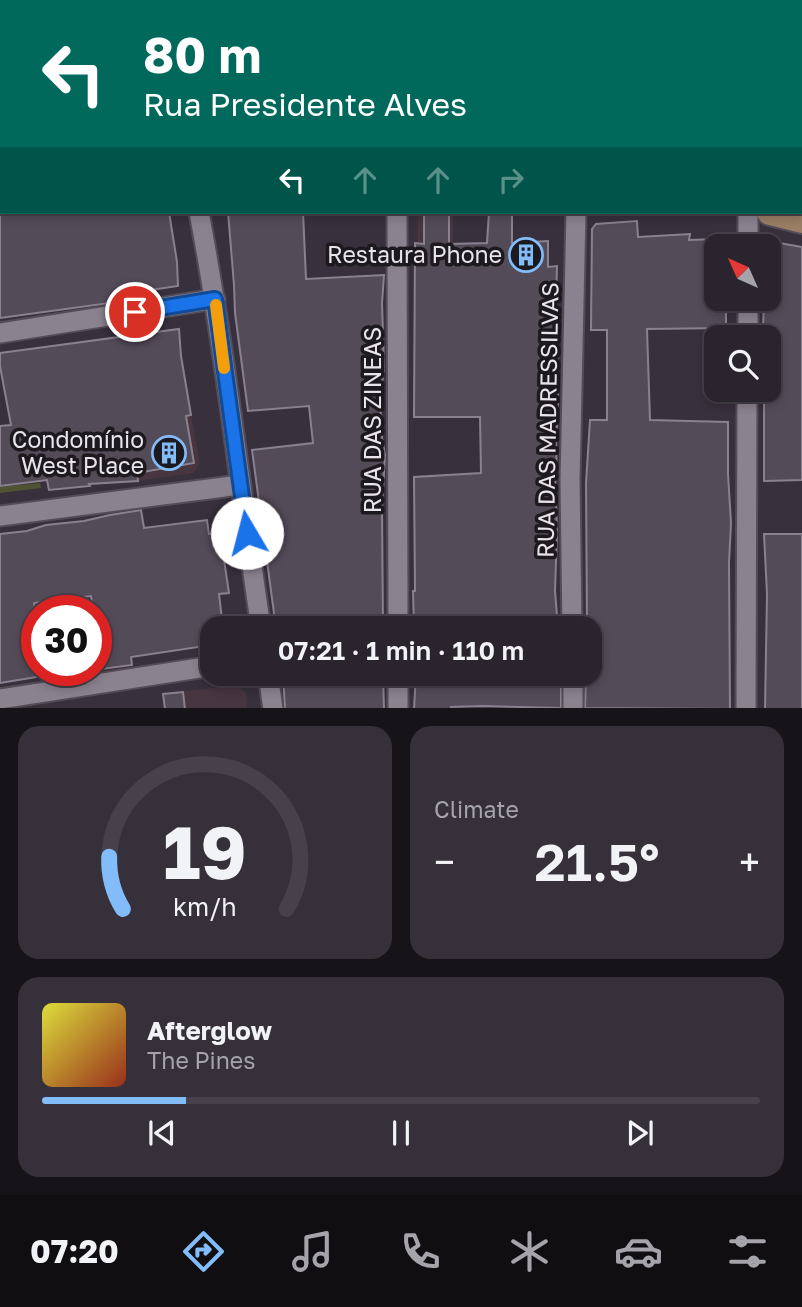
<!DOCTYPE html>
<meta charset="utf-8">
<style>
:root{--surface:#2a242e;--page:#36303a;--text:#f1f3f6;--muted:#a5a4aa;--line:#46414a;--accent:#82bcfa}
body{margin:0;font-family:"Golos Text",sans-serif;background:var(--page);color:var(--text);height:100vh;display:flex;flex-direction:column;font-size:26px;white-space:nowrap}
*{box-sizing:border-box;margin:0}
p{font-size:23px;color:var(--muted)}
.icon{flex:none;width:38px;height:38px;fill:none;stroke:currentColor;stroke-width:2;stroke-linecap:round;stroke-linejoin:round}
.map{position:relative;height:708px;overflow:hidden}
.drawer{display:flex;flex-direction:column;gap:18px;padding:18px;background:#171419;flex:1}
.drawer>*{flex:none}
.hud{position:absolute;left:0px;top:0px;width:803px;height:214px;box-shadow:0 4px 10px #0003,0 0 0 2px var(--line);background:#00695c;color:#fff;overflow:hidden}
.needle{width:46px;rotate:315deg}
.buttons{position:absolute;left:704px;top:234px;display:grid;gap:14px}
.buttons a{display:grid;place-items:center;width:77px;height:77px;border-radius:14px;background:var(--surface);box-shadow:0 4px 10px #0003,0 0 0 2px var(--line);font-size:35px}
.speed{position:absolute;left:21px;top:595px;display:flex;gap:14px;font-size:35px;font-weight:700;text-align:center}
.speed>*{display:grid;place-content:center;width:91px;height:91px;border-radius:50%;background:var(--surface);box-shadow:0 4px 10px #0003,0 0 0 2px var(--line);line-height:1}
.speed .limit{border:10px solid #d22;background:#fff;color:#111}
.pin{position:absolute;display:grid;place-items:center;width:60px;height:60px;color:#fff;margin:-30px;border:4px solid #fff;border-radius:50%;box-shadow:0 2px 7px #0007}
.me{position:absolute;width:77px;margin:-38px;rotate:352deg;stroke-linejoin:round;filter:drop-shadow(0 0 5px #0008)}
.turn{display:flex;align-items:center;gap:24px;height:147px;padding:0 28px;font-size:32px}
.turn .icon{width:91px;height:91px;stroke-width:2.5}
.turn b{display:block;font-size:49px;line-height:60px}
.lanes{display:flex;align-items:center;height:66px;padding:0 28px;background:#0003;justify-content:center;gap:35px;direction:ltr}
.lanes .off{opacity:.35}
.big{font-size:52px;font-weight:600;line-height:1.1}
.drawer .card{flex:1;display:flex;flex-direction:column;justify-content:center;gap:10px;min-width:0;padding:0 24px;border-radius:21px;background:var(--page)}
.drawer .dial{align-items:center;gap:0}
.dial svg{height:182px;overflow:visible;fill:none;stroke:var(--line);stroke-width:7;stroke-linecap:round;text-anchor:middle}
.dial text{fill:var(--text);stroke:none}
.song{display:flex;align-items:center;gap:21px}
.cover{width:84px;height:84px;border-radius:10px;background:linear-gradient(135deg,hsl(60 70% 55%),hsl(10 70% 35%))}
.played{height:7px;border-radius:4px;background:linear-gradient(90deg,var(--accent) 20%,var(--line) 20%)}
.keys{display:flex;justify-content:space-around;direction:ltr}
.heat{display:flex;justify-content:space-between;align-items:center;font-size:38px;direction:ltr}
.drawer .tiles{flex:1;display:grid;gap:18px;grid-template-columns:1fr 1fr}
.card:last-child{grid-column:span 2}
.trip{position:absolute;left:200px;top:616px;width:402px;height:70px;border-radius:21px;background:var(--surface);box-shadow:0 4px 10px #0003,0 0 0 2px var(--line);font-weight:600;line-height:70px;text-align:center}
.tabs{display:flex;height:112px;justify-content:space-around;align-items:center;background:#110e12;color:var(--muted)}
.tabs .icon{width:49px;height:49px}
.tabs .on{color:var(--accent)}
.tabs b{font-size:32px;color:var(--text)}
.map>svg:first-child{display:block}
.commercial{fill:#47353f}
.green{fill:#505332}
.water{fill:#041e30}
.building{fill:#544b59;stroke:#8a8190;stroke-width:2}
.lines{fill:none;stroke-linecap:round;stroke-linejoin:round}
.minor-casing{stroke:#544d57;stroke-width:23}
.secondary-casing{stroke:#544d57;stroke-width:30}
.minor{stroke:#8b8290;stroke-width:19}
.secondary{stroke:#9a7e65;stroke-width:26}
.route-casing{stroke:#114b97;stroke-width:18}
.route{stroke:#1a73e8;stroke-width:12}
.slow{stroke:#f59e0b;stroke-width:12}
.labels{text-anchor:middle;stroke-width:7;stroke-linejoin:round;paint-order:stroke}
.poi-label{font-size:23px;fill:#e9e4ec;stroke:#1d1a1f;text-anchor:end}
.street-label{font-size:23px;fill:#e9e4ec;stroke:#1d1a1f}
</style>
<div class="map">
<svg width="802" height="709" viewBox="0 0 802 709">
<rect width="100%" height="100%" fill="#38303d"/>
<path class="commercial" d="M418,212h35v32l-36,-1z
M191,415l9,48 -6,10 -56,8 -8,-56z
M236,685l10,8 1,15h-82l-2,-14z"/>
<path class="green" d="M40,483l1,5 -41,5v-6z"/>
<path class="water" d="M706,344h10v31h-9z"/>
<path class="building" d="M0,212h169l8,50 1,24 -41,6 2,7 -139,19z
M228,212h75l3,67 78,-4 -2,28 2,64 -4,36 2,35 3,17 -3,54 1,119h-107l-24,-178 61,-7 -4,-37 -61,5 -13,-98 -1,-28z
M424,212h25v32l38,-1 2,-31h23v31l36,-2v26l9,-1 -1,35 2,30v71l-2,44 1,28 -2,1 2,58 -2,58 3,37h-144l-1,-37h2l-1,-114 67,-4 -1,-56h-66l1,-174 9,1z
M637,221l1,16 52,-3 -1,6 27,-1v60h10v29l-79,1 3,91 78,2v52l3,49 -2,40 1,146 -145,-1 1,-34h4v-46h-3l-1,-145 4,-63h17v-90h-16l1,-101 4,-5z
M768,241l34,6v233l-38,1v-91h4v-52h-5v-9l1,-30h4z
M179,329l2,27 10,59 -5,1 8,47 -57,10 1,8 -49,3 1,2 -41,4 -2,-10 -47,6v-60l11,-1 -11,-59v-13z
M141,510l3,18 63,-8 2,14 11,-1 9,60 -10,1 4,34h-11v17l-81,12 1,8 -30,4 -6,-39v-19h-3l-2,-15 -43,5 -14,2 3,21v53l-37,6v-149l27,-3 19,-6 38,-4 26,-6z
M764,534h38v175h-37l2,-115z
M283,674h100l1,35h-99z
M416,674h145v34l-79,-2 -31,1v2h-37z
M183,692l2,17h-20l-2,-15z"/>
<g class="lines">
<g class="minor-casing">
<path id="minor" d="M790,0l8,2
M356,2v-2
M0,152h2
M199,212c26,138 41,277 62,416
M397,212l1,416
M748,247v-35
M0,333l215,-34
M748,338v-39
M0,516l240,-31
M572,628l-2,-148 6,-268
M268,674l5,35
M398,674v35
M573,674v35
M0,699l212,-33
M746,709l1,-319"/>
</g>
<g class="secondary-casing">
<path id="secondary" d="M14,0l3,2
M85,0l4,2
M770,212l32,8"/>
</g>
<use href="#minor" class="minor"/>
<use href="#secondary" class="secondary"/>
</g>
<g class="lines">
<g class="route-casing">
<path id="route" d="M135,312l80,-13 32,234"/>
</g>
<use href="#route" class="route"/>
<path class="slow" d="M216,305l8,63"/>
</g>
<defs>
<g id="building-ring" transform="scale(1.75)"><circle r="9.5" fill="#1d1a1f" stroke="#82bcfa" stroke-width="1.5"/><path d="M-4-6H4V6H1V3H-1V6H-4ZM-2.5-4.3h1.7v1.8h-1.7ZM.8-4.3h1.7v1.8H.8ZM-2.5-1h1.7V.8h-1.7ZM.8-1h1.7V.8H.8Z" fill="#82bcfa"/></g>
</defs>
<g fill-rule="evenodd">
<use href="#building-ring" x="526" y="255"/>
<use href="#building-ring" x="169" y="453"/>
</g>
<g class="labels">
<g class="poi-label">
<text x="502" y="263">Restaura Phone</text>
<text x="144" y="448">Condomínio<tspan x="144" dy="26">West Place</tspan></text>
</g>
<g class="street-label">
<text transform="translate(373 420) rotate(-90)" y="8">RUA DAS ZINEAS</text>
<text transform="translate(548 420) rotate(-89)" y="8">RUA DAS MADRESSILVAS</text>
</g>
</g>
</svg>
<div class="buttons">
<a><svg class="needle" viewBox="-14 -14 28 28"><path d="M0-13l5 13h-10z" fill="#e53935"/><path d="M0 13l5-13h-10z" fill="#a5a4aa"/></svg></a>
<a><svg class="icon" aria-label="search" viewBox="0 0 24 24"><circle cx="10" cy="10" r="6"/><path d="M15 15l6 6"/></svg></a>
</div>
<div class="speed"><div class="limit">30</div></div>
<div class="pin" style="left:135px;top:312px;background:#d93025"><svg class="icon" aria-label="arrive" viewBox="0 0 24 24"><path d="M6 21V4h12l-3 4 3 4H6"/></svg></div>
<svg class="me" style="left:247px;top:533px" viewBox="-20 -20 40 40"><circle r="19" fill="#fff"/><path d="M0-13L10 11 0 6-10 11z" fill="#1a73e8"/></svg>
<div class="trip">07:21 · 1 min · 110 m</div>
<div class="hud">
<div class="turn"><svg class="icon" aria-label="left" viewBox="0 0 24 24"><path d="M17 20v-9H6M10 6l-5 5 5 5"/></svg><div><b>80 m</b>Rua Presidente Alves</div></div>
<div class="lanes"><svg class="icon" aria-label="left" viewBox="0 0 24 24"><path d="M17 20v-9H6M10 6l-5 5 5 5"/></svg><svg class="icon off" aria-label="ahead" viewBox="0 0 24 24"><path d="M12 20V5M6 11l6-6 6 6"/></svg><svg class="icon off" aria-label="ahead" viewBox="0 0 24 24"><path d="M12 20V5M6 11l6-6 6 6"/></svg><svg class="icon off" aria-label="right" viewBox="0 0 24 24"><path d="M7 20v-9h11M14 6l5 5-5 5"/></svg></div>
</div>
</div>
<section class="drawer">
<div class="tiles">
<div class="card dial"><svg viewBox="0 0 100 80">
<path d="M14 69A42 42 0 1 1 86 69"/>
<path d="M14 69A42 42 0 0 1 8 46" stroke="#82bcfa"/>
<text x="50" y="56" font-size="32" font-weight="700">19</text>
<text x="50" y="72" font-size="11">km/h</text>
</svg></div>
<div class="card"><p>Climate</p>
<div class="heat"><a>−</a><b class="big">21.5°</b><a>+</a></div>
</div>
<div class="card">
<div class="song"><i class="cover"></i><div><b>Afterglow</b><p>The Pines</p></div></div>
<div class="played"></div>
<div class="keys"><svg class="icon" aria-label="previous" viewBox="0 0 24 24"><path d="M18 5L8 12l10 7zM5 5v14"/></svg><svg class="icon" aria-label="pause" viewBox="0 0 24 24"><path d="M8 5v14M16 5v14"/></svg><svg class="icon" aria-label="next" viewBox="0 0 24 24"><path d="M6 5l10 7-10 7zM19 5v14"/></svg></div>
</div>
</div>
</section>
<nav class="tabs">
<b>07:20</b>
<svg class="icon on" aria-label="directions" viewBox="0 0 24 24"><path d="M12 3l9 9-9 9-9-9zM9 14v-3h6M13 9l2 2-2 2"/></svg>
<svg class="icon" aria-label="music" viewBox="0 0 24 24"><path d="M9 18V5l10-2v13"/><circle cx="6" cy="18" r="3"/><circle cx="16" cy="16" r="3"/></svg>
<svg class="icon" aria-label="phone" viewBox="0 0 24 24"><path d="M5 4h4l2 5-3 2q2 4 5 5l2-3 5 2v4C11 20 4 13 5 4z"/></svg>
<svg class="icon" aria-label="climate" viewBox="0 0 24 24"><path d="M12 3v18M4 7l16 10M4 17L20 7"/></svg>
<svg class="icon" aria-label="car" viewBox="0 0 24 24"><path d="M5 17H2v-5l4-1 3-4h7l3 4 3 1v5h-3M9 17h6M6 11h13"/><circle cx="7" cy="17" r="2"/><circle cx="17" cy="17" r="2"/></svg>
<svg class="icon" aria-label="filters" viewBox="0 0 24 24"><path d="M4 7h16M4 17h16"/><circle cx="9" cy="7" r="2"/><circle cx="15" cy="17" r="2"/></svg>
</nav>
